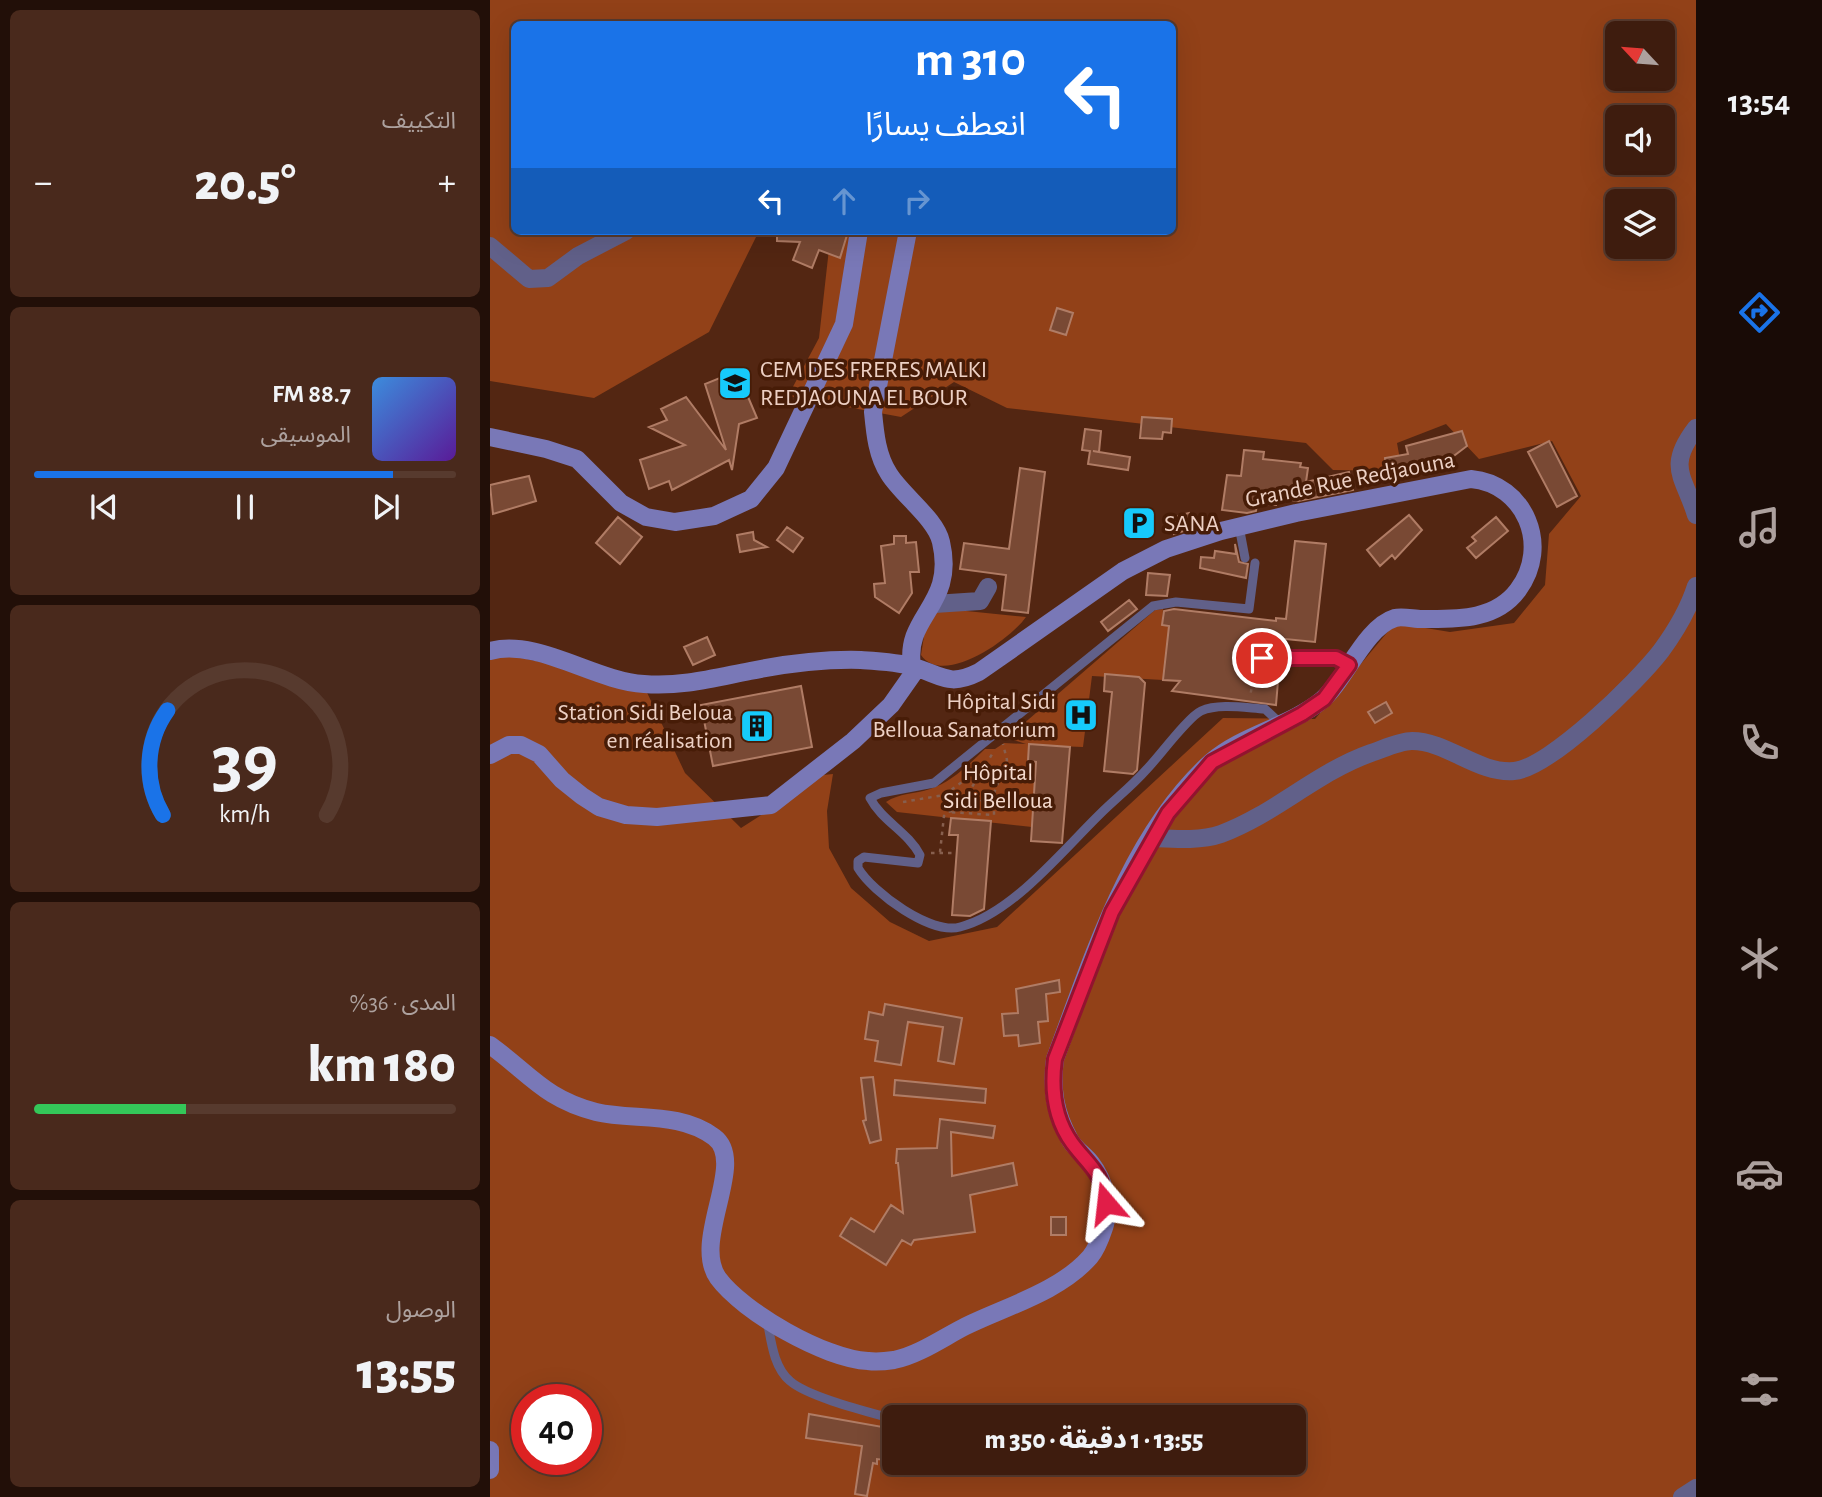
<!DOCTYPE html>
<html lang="ar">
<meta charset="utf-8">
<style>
:root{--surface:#3e1c0e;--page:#49291c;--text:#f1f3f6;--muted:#ada19e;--line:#573a2e;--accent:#1a73e8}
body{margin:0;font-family:"Alegreya Sans","Noto Sans Arabic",sans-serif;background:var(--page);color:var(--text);direction:rtl;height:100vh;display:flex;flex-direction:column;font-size:26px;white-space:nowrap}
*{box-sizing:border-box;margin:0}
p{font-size:23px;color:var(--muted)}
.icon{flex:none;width:38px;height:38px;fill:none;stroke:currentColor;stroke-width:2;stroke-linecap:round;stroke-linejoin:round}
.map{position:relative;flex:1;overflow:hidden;direction:ltr}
.drawer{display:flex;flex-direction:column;gap:10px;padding:10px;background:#220f08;width:490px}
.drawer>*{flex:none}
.top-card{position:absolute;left:21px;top:21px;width:665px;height:214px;border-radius:10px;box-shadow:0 7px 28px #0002,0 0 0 2px var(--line);direction:rtl;background:#1a73e8;color:#fff;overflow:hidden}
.needle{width:46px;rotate:296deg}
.tools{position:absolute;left:1115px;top:21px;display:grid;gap:14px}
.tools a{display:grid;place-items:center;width:70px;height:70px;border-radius:10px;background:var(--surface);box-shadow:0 7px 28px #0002,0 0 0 2px var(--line);font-size:35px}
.speed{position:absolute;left:21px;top:1384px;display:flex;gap:14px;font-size:35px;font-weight:700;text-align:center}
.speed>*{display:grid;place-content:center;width:91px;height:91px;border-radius:50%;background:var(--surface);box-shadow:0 7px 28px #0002,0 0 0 2px var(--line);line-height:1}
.speed .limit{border:10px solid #d22;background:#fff;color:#111}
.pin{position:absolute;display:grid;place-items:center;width:60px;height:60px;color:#fff;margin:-30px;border:4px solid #fff;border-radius:50%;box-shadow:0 2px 7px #0007}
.me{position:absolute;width:77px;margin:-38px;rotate:343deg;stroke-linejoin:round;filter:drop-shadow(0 0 5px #0008)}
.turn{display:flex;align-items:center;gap:24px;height:147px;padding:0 35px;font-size:32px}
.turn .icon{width:91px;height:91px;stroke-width:2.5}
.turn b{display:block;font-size:49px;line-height:60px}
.lanes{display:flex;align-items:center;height:66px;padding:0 35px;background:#0003;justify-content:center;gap:35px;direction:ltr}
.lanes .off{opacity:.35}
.big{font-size:52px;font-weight:800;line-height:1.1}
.drawer .card{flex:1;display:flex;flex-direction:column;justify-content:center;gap:10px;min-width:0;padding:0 24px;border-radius:10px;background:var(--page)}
.drawer .dial{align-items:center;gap:0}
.dial svg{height:182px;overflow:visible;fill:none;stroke:var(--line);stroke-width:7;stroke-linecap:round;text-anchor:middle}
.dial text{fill:var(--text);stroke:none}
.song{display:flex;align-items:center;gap:21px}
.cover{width:84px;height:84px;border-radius:10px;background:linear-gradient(135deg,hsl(210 70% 55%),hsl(270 70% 35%))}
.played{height:7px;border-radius:4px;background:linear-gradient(90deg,var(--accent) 85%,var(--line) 85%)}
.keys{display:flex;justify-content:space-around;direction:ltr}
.heat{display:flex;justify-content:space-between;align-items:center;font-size:38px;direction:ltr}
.charge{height:10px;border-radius:5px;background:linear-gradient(90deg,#34c759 36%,var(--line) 0)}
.trip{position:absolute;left:392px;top:1405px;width:424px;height:70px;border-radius:10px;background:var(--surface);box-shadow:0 7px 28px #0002,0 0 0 2px var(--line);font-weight:800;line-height:70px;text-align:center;direction:rtl}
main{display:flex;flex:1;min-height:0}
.tabs{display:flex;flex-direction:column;width:126px;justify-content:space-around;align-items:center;background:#190b06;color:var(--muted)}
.tabs .icon{width:49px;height:49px}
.tabs .selected{color:var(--accent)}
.tabs b{font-size:32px;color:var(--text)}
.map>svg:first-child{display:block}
.green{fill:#924118;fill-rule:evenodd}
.building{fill:#794934;stroke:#b07c65;stroke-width:2}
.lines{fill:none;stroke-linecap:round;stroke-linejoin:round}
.path{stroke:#875f4e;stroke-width:2.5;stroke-dasharray:3.5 5;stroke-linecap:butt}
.lane{stroke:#616089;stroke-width:9}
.street{stroke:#616089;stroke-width:18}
.secondary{stroke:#7978b7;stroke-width:18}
.route-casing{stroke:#92132f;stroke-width:18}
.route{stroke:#e11d48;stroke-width:12}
.labels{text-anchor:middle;stroke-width:7;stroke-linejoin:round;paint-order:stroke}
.poi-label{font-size:24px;fill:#edd0c4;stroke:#471c07;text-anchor:start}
.street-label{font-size:24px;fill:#edd0c4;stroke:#471c07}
.park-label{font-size:24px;fill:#f6dbcf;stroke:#471c07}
</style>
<main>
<nav class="tabs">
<b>13:54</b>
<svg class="icon selected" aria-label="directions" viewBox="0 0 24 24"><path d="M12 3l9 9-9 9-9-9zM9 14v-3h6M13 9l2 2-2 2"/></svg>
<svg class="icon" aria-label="music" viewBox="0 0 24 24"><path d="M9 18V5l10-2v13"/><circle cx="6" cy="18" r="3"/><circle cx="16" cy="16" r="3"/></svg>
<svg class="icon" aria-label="phone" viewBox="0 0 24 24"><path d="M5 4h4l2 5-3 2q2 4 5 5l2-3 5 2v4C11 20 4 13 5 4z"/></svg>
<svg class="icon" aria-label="climate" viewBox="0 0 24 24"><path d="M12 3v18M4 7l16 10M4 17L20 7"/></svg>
<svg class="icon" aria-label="car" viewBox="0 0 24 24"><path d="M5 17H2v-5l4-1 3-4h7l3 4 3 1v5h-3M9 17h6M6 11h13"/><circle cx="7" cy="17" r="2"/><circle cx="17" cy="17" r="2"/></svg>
<svg class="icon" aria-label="filters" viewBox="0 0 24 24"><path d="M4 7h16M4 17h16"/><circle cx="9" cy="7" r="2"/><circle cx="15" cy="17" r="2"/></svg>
</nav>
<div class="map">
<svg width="1206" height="1497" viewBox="0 0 1206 1497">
<rect width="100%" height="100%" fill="#532612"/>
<path class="green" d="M0,0h1206v1497h-1206v-846l153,33 42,89 56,55 82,-53 10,-1 -6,37 2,37 22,40 39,34 39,19 68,-14 226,-209 92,1 80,-96 55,9 64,-9 31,-38 4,-51 32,-38 -29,-55 -73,18 -33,-35 -49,19 5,28 -69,-1 -27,-27 -299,-35 -53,-26 -53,35 -113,-21 31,-58 12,-107h341v-207h-658v207h245l-50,101 -115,66 -104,-17zM1127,33h45v46h-45zM1127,117h45v46h-45zM1127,201h45v46h-45zM37,1400h59v60h-59zM404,1418h399v45h-399z
M447,608l89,9c-16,23 -83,70 -105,38l4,-25z
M673,609l-1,16 7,2 -6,53 -71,-4 -9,71 -54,-2 -1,16 8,1 -4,65 -135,-15 -11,-10c13,-9 29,-8 44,-13 22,-7 39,-25 55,-40h10l9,-6 22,1 -19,-6 148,-128z"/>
<path class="building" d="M287,231h61l9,4 -7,23 -21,-8 -7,18 -19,-8 7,-18 -23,-1z
M567,308l16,5 -7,22 -16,-5z
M247,371l20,47 -18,6 -7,46 -3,-10 -57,30 -3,-9 -20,8 -9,-29 45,-15 -36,-18 18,-7 -6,-11 25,-12 40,53 -21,-66z
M652,417l30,2 -1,14 -8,-1 -1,7 -22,-1z
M595,429l16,2 -2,21 -6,-1 37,6 -2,13 -40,-6 2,-13 -8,-1z
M972,431l5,15 -20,15 -34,10 -1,-3 -25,5 -2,-15 23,-4 -2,-8z
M1059,441l28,55 -20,11 -29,-55z
M754,450l20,2 -1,7 38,4 -1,4 8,1 -2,14 43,-10 4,18 -55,11 -21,-3 -1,7 -19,-2 -1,8 -9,2 -25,-3 5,-35 14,1z
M530,468l25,4 -17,141 -26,-3 4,-35 -46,-6 4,-26 45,6z
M39,476l7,25 -43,13 -3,-29z
M699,513l4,15 -19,6 -4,-16z
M919,515l13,15 -27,29 -3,-4 -12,11 -13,-16z
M128,517l24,20 -22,27 -24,-21z
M1006,517l12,14 -32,27 -9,-10 9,-7 -4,-4z
M297,527l16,11 -10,14 -16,-12z
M263,532l1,8 13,7 -27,5 -3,-17z
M404,536h12v7l10,-1 3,30h-9l2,21 -13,20 -24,-16 -1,-13 11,-1 -4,-37 13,-2z
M805,541l31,3 -11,98 -61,-6 -6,43 30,2 -2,24 -104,-14 8,-10 -17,-1 6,-54 -7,-1 2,-14 10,-2 102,12v-3l10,1z
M745,544l4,18 9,2 -2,14 -46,-10 1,-11 13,1 1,-7 21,3z
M658,573l22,2 -3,21 -21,-1z
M639,600l8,9 -29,22 -7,-9z
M217,637l8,18 -22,10 -9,-18z
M615,674l34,3 6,6 -8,87 -4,4 -29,-3 8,-79 -8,-1z
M311,686l11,61 -99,19 -12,-61z
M896,702l6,11 -17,10 -7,-11z
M539,744l41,3 -8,96 -31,-2 5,-79 -8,-1z
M461,818l40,3 -7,88 -14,7 -18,-1 6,-80h-9z
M569,980l1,12 -14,2 2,27 -10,1 2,21 -21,3 -1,-11 -14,1 -2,-22 16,-1 -2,-24z
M395,1004l77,14 -8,46 -16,-3 5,-34 -35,-5 -7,43 -26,-4 3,-20 -13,-2 4,-27 14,3z
M383,1077l8,63 -11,3 -7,-22 3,-1 -5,-42z
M405,1080l91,9 -1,14 -91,-8z
M450,1119l55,7 -2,12 -42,-6 1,44 61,-13 4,22 -47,10 5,37 -61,8 -3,5 -9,-5 -16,25 -46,-29 11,-18 23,14 17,-27 12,8 -5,-50h-2l1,-14 40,-1z
M561,1217h15v18h-15z
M319,1414l85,15v32l-17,-2v5l-4,-1 -6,33 -12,-2 7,-48 -56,-8z"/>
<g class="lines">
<path class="path" d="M760,669h5l-5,28
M504,793l13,-33 -4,-16
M413,802l41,-7 40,-29
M450,852l4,-36 4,-4 27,-7 19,-12v22l-46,-3 24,-25 22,-36
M441,853h25"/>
<path class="lane" d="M749,526l6,32
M765,563l-6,46 -73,-7 -23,4 -219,177 -53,10 -11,5c12,23 38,34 50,57l-2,8 -54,-6 -6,4v7c15,25 73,67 102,59 52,-13 102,-76 140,-113 15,-15 32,-28 46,-44 12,-12 42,-53 55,-59 18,-8 45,-3 64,-2l16,15
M772,658h74l13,7
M277,1320c4,19 6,47 23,61 18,16 79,31 104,38"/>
<path class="street" d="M0,246l39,33 19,-1 30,-22 48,-25
M1206,428c-30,39 -12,48 0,87
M444,604l46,-3 8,-14
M663,838c21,1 48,3 68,-4 54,-20 96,-62 150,-81 12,-4 29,-12 41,-12 35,0 66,33 102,30 36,-3 124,-90 147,-120 14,-19 28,-43 35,-65
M1192,1497l14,-9"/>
<path class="secondary" d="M418,231l-35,181c2,21 4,44 16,62 13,21 47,45 52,68 15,64 -37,73 -29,124
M0,437l56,12 31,10 44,44 25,14 29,5 39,-6 37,-17 25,-31 68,-144 15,-93
M0,651c48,-13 104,30 154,33 37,3 70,-6 106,-13 35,-7 75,-12 111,-11 17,1 38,2 53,7 29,9 35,20 65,5l144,-101 43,-22 55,-18 75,-18 175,-34c54,5 80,67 47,111 -23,31 -62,29 -96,29 -8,0 -20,-3 -27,-1 -30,9 -50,63 -73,82 -33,27 -79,34 -111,62 -81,73 -119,198 -156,297 -4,30 0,54 15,81 5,9 15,15 21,23 14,18 20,44 13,65 -3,9 -8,22 -14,29 -31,35 -83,49 -124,69 -22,11 -47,29 -72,34 -7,1 -18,2 -26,1 -43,-2 -125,-49 -150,-83 -27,-38 30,-116 -4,-141 -35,-26 -80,-16 -118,-25 -51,-13 -66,-38 -106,-67
M0,755l19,-10h12l18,9 23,26 20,16 17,11 27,8 31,2 114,-12 82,-64 38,-36 26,-37
M0,1450v20"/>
</g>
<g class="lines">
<g class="route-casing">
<path id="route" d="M616,1203c-4,-32 -17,-37 -34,-60 -18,-25 -21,-55 -17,-84l57,-147 56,-99 44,-51 90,-48 22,-15 25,-34 -13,-7h-74"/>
</g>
<use href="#route" class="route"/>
</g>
<defs>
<g id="school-square" transform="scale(1.75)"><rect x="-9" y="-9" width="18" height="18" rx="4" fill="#16cafb" stroke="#471c07"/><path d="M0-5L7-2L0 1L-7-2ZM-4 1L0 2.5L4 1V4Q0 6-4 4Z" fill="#111"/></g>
<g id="parking-square" transform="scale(1.75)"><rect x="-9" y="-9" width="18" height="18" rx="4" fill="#16cafb" stroke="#471c07"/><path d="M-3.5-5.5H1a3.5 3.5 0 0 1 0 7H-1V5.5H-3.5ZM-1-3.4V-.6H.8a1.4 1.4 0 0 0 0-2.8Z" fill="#111"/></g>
<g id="hospital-square" transform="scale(1.75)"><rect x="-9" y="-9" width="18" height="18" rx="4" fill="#16cafb" stroke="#471c07"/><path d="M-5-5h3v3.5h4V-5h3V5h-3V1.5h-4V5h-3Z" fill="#111"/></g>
<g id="building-square" transform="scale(1.75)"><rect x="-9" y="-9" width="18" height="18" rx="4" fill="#16cafb" stroke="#471c07"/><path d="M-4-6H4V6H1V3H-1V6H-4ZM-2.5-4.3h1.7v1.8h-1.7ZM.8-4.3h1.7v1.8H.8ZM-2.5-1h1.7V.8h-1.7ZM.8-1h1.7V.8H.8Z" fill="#111"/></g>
</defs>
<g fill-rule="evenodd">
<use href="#school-square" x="245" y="383"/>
<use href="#parking-square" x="649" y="523"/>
<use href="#hospital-square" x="591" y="715"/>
<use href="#building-square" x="267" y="726"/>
</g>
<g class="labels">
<g class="poi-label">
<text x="270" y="377">CEM DES FRERES MALKI<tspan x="270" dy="28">REDJAOUNA EL BOUR</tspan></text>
<text x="674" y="531">SANA</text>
<text x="566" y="709" text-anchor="end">Hôpital Sidi<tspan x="566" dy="28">Belloua Sanatorium</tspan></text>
<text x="243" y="720" text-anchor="end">Station Sidi Beloua<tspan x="243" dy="28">en réalisation</tspan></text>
</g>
<g class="street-label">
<text transform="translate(860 479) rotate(-11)" y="8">Grande Rue Redjaouna</text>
</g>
<g class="park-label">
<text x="508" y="780">Hôpital<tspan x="508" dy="28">Sidi Belloua</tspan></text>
</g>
</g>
</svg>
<div class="tools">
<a><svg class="needle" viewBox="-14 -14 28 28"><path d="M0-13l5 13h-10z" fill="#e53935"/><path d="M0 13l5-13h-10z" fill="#ada19e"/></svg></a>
<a><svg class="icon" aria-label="sound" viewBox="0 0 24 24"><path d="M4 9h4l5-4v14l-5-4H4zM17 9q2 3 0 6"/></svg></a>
<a><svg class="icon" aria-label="layers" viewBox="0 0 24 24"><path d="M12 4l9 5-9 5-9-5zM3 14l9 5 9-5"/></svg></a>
</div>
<div class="speed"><div class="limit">40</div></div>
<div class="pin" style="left:772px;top:658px;background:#d93025"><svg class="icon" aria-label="arrive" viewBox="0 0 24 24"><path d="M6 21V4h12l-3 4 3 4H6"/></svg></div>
<svg class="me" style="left:616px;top:1203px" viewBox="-20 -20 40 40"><path d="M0-17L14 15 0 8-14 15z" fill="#e11d48" stroke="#fff" stroke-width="4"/></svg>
<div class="trip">13:55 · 1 دقيقة · 350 m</div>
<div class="top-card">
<div class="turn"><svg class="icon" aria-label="left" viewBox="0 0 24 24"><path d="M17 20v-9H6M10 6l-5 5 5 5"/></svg><div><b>310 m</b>انعطف يسارًا</div></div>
<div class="lanes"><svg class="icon" aria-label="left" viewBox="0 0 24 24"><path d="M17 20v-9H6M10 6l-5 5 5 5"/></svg><svg class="icon off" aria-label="ahead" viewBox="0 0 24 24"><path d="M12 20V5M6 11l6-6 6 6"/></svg><svg class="icon off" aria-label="right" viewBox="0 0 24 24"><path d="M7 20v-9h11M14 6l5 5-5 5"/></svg></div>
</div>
</div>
<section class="drawer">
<div class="card"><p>التكييف</p>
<div class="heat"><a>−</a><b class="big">20.5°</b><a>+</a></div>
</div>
<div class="card">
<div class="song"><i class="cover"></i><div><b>88.7 FM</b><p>الموسيقى</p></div></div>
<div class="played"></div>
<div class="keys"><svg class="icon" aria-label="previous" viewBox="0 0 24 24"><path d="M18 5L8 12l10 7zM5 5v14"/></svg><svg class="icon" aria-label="pause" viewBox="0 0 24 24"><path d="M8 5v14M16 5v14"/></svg><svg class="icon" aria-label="next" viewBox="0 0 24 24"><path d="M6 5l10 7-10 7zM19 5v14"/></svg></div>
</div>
<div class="card dial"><svg viewBox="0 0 100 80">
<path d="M14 69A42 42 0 1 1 86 69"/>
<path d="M14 69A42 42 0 0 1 16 23" stroke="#1a73e8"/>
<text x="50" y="56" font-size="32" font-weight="700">39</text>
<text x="50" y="72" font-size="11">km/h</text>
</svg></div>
<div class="card"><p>المدى · 36%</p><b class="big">180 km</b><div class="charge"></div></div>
<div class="card"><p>الوصول</p><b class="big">13:55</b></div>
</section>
</main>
